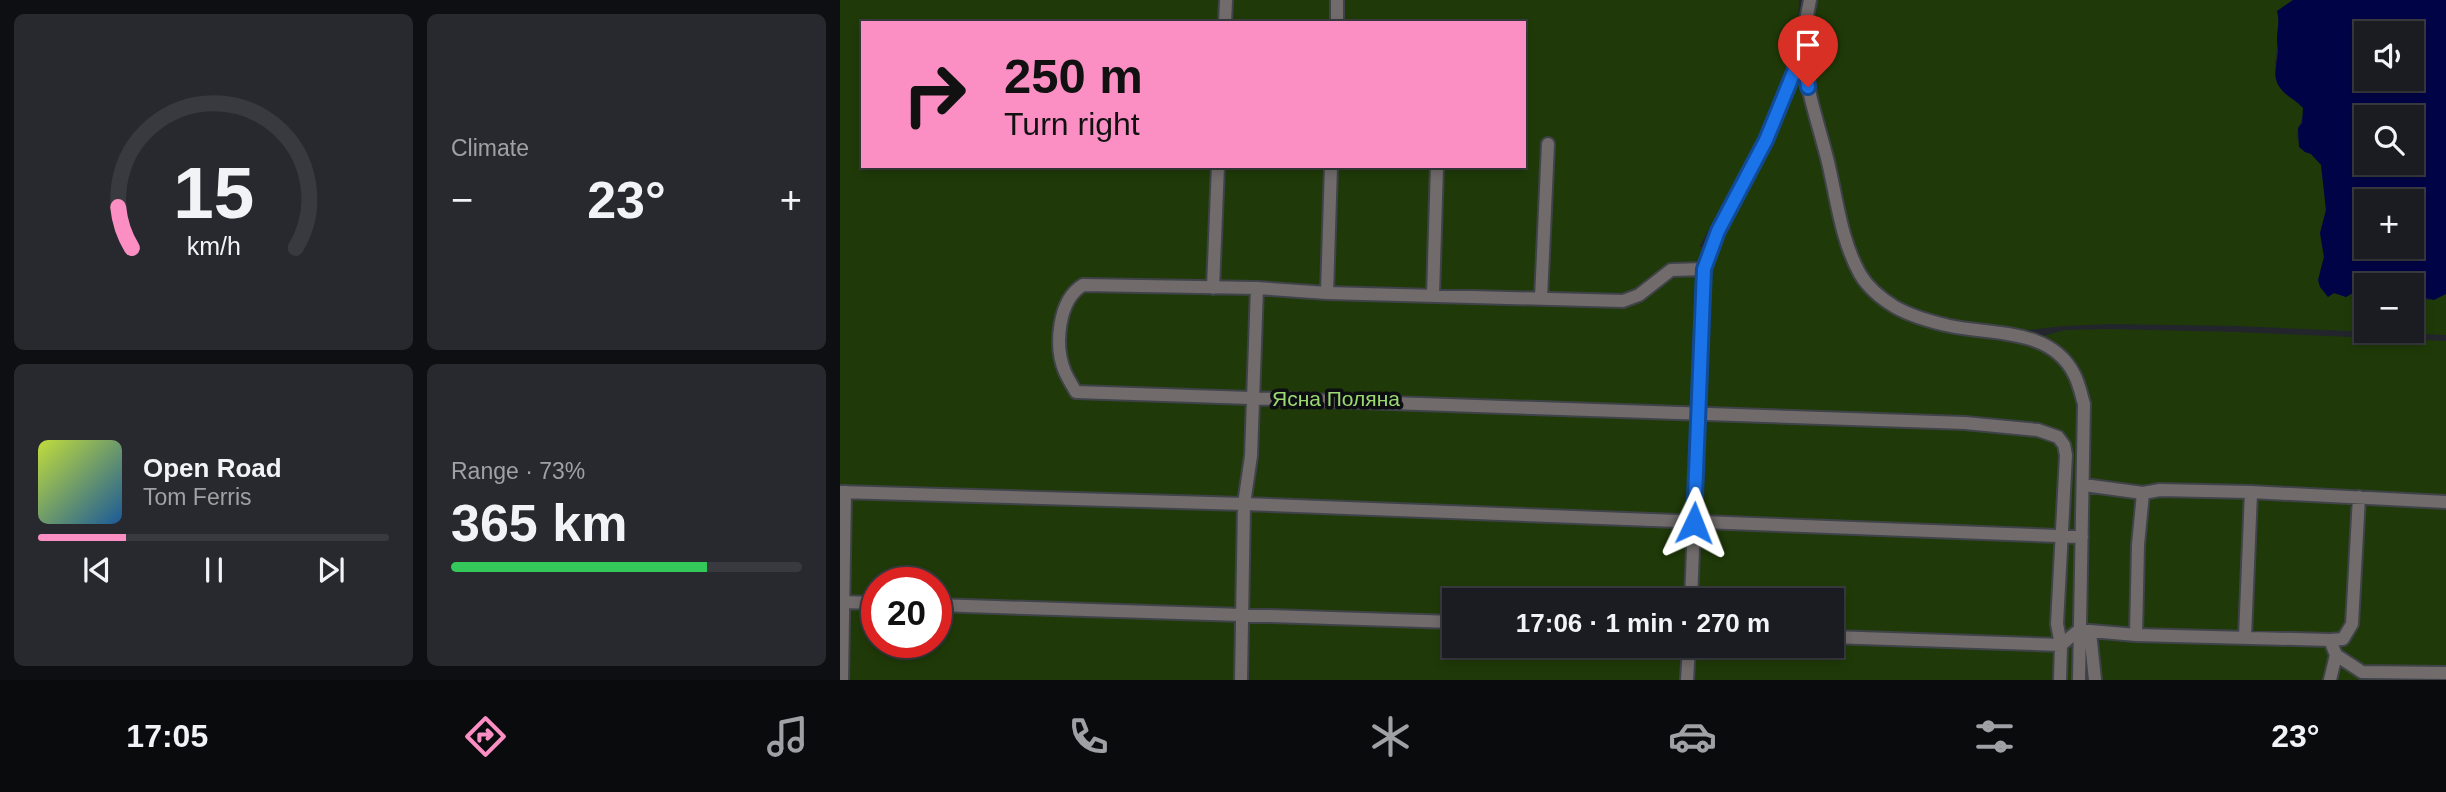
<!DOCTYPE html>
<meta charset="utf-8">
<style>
:root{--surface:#1a1c21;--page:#27292e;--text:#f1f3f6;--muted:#9fa1a5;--line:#383a3f;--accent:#fb8fc4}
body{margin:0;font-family:Helvetica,sans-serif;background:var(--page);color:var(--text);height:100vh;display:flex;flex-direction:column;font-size:26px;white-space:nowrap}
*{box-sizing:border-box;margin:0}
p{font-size:23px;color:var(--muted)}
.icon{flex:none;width:38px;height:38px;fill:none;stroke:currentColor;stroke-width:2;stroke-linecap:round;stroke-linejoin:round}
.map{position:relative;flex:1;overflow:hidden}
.side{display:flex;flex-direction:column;gap:14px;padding:14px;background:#0e0f12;width:840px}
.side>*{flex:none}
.banner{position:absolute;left:21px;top:21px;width:665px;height:147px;border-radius:0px;box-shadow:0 4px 10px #0003,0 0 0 2px var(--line);background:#fb8fc4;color:#111;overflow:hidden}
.controls{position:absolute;left:1514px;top:21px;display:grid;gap:14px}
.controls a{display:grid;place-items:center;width:70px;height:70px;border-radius:0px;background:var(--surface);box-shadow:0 4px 10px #0003,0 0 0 2px var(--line);font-size:35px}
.speed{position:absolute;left:21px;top:567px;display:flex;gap:14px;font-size:35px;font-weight:700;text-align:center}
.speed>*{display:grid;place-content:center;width:91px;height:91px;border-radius:50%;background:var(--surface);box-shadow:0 4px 10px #0003,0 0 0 2px var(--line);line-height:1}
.speed .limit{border:10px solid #d22;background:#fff;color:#111}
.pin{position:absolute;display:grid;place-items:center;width:60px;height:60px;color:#fff;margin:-72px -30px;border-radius:50% 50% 50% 0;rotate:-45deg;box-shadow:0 0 7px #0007}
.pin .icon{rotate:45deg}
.me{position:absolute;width:77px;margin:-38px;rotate:2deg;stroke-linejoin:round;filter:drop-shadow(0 0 5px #0008)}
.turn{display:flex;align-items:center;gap:24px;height:147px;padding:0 28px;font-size:32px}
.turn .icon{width:91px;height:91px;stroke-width:2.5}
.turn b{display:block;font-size:49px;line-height:60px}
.big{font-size:52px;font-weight:800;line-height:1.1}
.side .widget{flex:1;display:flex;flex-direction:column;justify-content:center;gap:10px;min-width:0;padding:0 24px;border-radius:10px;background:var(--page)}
.side .dial{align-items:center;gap:0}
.dial svg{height:182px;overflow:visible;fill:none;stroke:var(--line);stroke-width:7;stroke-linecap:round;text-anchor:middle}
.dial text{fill:var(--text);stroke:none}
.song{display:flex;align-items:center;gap:21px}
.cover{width:84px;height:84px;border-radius:10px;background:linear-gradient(135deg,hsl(70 70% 55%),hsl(210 70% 35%))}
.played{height:7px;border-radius:4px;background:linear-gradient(90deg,var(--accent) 25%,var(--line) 25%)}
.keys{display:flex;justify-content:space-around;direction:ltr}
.heat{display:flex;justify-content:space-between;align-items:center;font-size:38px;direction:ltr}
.charge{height:10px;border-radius:5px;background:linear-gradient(90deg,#34c759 73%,var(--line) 0)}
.side .tiles{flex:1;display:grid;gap:14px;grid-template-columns:repeat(2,1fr)}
.trip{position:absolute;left:602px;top:588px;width:402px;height:70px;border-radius:0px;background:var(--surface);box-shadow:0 4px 10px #0003,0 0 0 2px var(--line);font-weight:800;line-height:70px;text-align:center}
.menu{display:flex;height:112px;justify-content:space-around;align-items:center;background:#0a0b0d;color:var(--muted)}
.menu .icon{width:49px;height:49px}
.menu .current{color:var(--accent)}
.menu b{font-size:32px;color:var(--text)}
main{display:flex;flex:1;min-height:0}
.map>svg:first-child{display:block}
.green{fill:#1f3a08;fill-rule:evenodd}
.water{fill:#000446;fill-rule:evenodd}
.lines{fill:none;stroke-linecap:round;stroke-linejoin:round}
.minor-casing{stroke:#3f4248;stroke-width:16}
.minor{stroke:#716c6b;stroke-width:12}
.route-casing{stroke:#114b97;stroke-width:18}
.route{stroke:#1a73e8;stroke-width:12}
.labels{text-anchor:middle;stroke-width:7;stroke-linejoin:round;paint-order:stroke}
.park-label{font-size:21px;fill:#9cd971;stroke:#0d0e12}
</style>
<main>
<section class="side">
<div class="tiles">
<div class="widget dial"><svg viewBox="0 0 100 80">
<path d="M14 69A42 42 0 1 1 86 69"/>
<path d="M14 69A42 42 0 0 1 8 51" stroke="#fb8fc4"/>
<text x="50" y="56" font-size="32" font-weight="700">15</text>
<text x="50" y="72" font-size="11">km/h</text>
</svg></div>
<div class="widget"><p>Climate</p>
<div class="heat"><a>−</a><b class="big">23°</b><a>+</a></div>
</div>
<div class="widget">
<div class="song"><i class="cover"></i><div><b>Open Road</b><p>Tom Ferris</p></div></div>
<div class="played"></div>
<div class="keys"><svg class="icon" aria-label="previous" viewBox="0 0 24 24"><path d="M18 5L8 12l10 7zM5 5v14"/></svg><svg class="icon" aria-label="pause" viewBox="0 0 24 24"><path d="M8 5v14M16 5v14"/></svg><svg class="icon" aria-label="next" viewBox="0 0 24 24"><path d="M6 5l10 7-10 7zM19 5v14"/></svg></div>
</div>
<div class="widget"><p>Range · 73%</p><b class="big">365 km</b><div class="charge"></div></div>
</div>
</section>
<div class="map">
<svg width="1606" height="680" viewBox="0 0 1606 680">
<rect width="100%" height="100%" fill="#22252c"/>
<path class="green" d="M0,0h959l-2,47 -27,70 -71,130h19l54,-106 24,-63h3l50,183 8,20 17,20 20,13 21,10 35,9 35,5 36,4 44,-12 44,-1 127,3 210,9v339h-1606zM23,23h661v143h-661zM37,583h59v59h-59zM614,600h378v46h-378z
M972,0h481l-16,11 3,13 -5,39 12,31c32,13 8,28 10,43 1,5 5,11 8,15l6,2 10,10 5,46 -6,23 4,24 -6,23 10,17 6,-4 12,4 17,-10 3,1v43h46v-36l16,5 18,-6v41l-210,-9 -127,-2 -45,2 -46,5 -65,-11 -34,-7 -19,-8 -18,-12 -16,-18 -8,-16 -7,-24 -16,-72 -23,-83 -4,-29z"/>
<path class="water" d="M1453,0h153v294l-12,6 -22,-5v-10h-46v3l-3,-1 -17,10 -12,-4 -6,4 -8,-10 -2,-7 6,-23 -4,-24 6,-23 -5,-45 -10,-11 -6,-2 -6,-5 -1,-19 4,-5 1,-15c-7,-8 -16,-11 -22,-19 -10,-12 -4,-24 -3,-38 0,-2 -1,-9 -1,-11 0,-11 3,-18 0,-29zM1526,33h46v46h-46zM1526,117h46v46h-46zM1526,201h46v46h-46z"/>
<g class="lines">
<g class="minor-casing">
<path id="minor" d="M970,0c-3,17 -8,36 -7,53 3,37 16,73 25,109 9,38 13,78 32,112 8,14 22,25 35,33 16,9 37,15 55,19 42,9 101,2 124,48 5,9 7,20 10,30l-5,276
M385,23l1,-23
M497,23v-23
M864,269l14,-38 48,-91 36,-87
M373,288l5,-122
M487,293l4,-127
M593,295l4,-129
M701,298l7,-154
M1244,485l59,8 17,-3 91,2 195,10
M0,492l404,12 838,33
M851,600l13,-331 -33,1 -32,25 -16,6 -296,-8 -70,-5 -174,-3c-25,15 -29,61 -18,87 3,7 7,13 11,20l889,31 73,7 20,7 6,8 2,10 -9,169 4,21 -1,35
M0,602l37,1
M96,605l518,17
M1250,632l5,48
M1296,635l2,-90 5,-52
M992,637l229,8 18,-15 57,5 194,5 6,15 26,17 84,1
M1405,637l6,-145
M1490,640l13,-1 9,-15 7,-127
M2,680l3,-188
M401,680l3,-176 7,-48 6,-168
M847,680l2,-34
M1490,680l6,-25"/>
</g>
<use href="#minor" class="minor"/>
</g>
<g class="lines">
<g class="route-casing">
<path id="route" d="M854,523l10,-254 14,-38 48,-91 37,-90 5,37"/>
</g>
<use href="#route" class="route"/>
</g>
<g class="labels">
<g class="park-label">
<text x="496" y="406">Ясна Поляна</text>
</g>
</g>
</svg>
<div class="controls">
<a><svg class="icon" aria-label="sound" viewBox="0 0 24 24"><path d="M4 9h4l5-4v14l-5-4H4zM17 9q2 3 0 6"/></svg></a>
<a><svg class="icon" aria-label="search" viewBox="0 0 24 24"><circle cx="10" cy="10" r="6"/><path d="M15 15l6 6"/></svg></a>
<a>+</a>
<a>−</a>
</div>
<div class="speed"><div class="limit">20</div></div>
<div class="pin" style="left:968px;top:87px;background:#d93025"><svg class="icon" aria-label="arrive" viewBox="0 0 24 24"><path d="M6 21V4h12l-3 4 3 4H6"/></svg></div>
<svg class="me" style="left:854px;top:523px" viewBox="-20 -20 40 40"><path d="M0-17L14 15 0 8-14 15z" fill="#1a73e8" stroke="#fff" stroke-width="4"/></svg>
<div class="trip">17:06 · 1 min · 270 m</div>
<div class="banner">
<div class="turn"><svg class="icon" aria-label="right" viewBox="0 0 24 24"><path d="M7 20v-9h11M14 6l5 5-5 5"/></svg><div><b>250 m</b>Turn right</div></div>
</div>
</div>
</main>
<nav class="menu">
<b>17:05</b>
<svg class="icon current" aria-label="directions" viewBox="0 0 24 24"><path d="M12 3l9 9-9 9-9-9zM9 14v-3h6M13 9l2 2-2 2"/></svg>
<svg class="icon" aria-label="music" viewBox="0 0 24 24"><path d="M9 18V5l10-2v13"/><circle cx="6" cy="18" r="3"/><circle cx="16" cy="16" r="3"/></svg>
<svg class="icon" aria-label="phone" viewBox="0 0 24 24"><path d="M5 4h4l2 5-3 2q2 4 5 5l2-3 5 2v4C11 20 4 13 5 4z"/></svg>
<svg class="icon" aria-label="climate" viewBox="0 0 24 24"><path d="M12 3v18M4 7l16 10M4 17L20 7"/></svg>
<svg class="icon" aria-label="car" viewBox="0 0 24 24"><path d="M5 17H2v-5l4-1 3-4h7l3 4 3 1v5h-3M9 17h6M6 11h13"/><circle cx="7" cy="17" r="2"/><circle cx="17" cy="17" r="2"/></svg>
<svg class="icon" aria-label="filters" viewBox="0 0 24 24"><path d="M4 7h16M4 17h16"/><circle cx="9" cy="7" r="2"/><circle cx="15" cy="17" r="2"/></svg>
<b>23°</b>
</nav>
